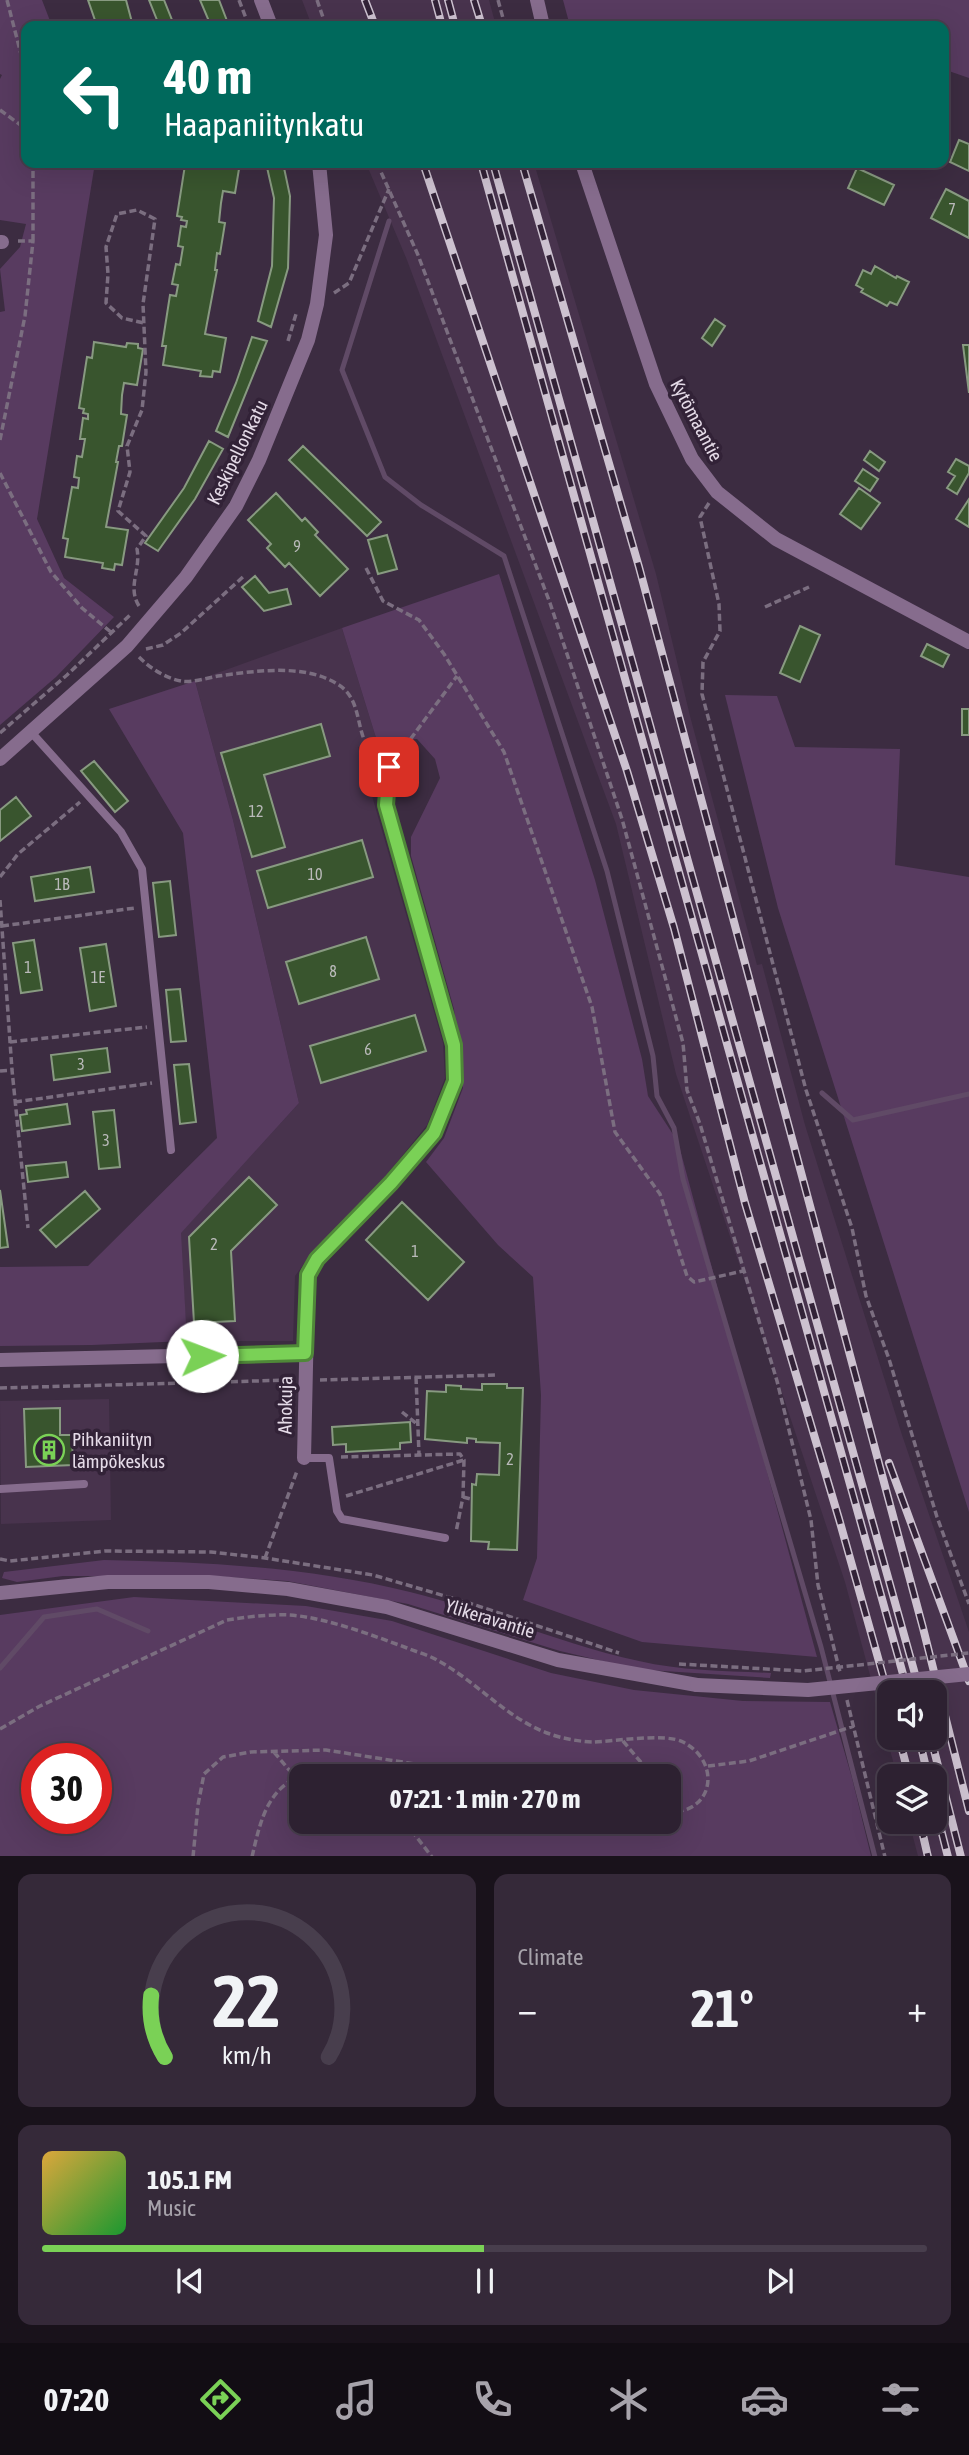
<!DOCTYPE html>
<meta charset="utf-8">
<style>
:root{--surface:#2d2131;--page:#352939;--text:#f1f3f6;--muted:#a7a3ab;--line:#483e4d;--accent:#7ad156}
body{margin:0;font-family:"Asap Condensed",sans-serif;background:var(--page);color:var(--text);height:100vh;display:flex;flex-direction:column;font-size:26px;white-space:nowrap}
*{box-sizing:border-box;margin:0}
p{font-size:23px;color:var(--muted)}
.icon{flex:none;width:38px;height:38px;fill:none;stroke:currentColor;stroke-width:2;stroke-linecap:round;stroke-linejoin:round}
.map{position:relative;height:1856px;overflow:hidden}
.details{display:flex;flex-direction:column;gap:18px;padding:18px;background:#19121b;flex:1}
.details>*{flex:none}
.banner{position:absolute;left:21px;top:21px;width:928px;height:147px;border-radius:14px;box-shadow:0 7px 28px #0002,0 0 0 2px var(--line);background:#00695c;color:#fff;overflow:hidden}
.controls{position:absolute;left:877px;top:1680px;display:grid;gap:14px}
.controls a{display:grid;place-items:center;width:70px;height:70px;border-radius:14px;background:var(--surface);box-shadow:0 7px 28px #0002,0 0 0 2px var(--line);font-size:35px}
.speed{position:absolute;left:21px;top:1743px;display:flex;gap:14px;font-size:35px;font-weight:700;text-align:center}
.speed>*{display:grid;place-content:center;width:91px;height:91px;border-radius:50%;background:var(--surface);box-shadow:0 7px 28px #0002,0 0 0 2px var(--line);line-height:1}
.speed .limit{border:10px solid #d22;background:#fff;color:#111}
.pin{position:absolute;display:grid;place-items:center;width:60px;height:60px;color:#fff;margin:-30px;border-radius:14px;box-shadow:0 4px 10px #0006}
.me{position:absolute;width:77px;margin:-38px;rotate:88deg;stroke-linejoin:round;filter:drop-shadow(0 0 5px #0008)}
.turn{display:flex;align-items:center;gap:24px;height:147px;padding:0 28px;font-size:32px}
.turn .icon{width:91px;height:91px;stroke-width:2.5}
.turn b{display:block;font-size:49px;line-height:60px}
.big{font-size:52px;font-weight:700;line-height:1.1}
.details .card{flex:1;display:flex;flex-direction:column;justify-content:center;gap:10px;min-width:0;padding:0 24px;border-radius:14px;background:var(--page)}
.details .dial{align-items:center;gap:0}
.dial svg{height:182px;overflow:visible;fill:none;stroke:var(--line);stroke-width:7;stroke-linecap:round;text-anchor:middle}
.dial text{fill:var(--text);stroke:none}
.song{display:flex;align-items:center;gap:21px}
.cover{width:84px;height:84px;border-radius:10px;background:linear-gradient(135deg,hsl(40 70% 55%),hsl(130 70% 35%))}
.played{height:7px;border-radius:4px;background:linear-gradient(90deg,var(--accent) 50%,var(--line) 50%)}
.keys{display:flex;justify-content:space-around;direction:ltr}
.heat{display:flex;justify-content:space-between;align-items:center;font-size:38px;direction:ltr}
.details .tiles{flex:1;display:grid;gap:18px;grid-template-columns:1fr 1fr}
.card:last-child{grid-column:span 2}
.trip{position:absolute;left:289px;top:1764px;width:392px;height:70px;border-radius:14px;background:var(--surface);box-shadow:0 7px 28px #0002,0 0 0 2px var(--line);font-weight:700;line-height:70px;text-align:center}
.dock{display:flex;height:112px;justify-content:space-around;align-items:center;background:#120d14;color:var(--muted)}
.dock .icon{width:49px;height:49px}
.dock .selected{color:var(--accent)}
.dock b{font-size:32px;color:var(--text)}
.map>svg:first-child{display:block}
.built{fill:#48334d;fill-rule:evenodd}
.green{fill:#583b60;fill-rule:evenodd}
.lines{fill:none;stroke-linecap:round;stroke-linejoin:round}
.stream{stroke:#604a66;stroke-width:5}
.building{fill:#39552e;stroke:#889a81;stroke-width:2}
.path{stroke:#7b6e80;stroke-width:3.5;stroke-dasharray:7 3.5;stroke-linecap:butt}
.service{stroke:#866c8d;stroke-width:8}
.minor{stroke:#866c8d;stroke-width:14}
.tertiary{stroke:#866c8d;stroke-width:14}
.rail-casing{stroke:#cdc2d0;stroke-width:8}
.rail{stroke:#322237;stroke-width:5;stroke-dasharray:16;stroke-linecap:butt}
.path-bridge{stroke:#7b6e80;stroke-width:3.5;stroke-dasharray:7 3.5;stroke-linecap:butt}
.tertiary-bridge{stroke:#866c8d;stroke-width:14}
.route-casing{stroke:#4f8838;stroke-width:18}
.route{stroke:#7ad156;stroke-width:12}
.labels{text-anchor:middle;stroke-width:7;stroke-linejoin:round;paint-order:stroke}
.number-label{font-size:16px;fill:#bababa}
.street-label{font-size:19px;fill:#e5dbe8;stroke:#322237}
.poi-label{font-size:19px;fill:#e5dbe8;stroke:#322237;text-anchor:start}
</style>
<div class="map">
<svg width="969" height="1857" viewBox="0 0 969 1857">
<rect width="100%" height="100%" fill="#3c2c41"/>
<path class="built" d="M302,0h187l7,26h-184z
M366,163h168l122,411 34,142 67,249 5,-1 43,161 97,310 67,197v224h-51l-9,-34h25v-46h-37l-52,-194 -169,-508 -60,-250 -209,-564zM889,1692h45v46h-45z
M342,628l35,113 -19,6 85,296 2,35 -18,47 -42,52 -76,80 -14,19 -2,65h-106l-7,-108 119,-130 -66,-283 -38,-139z
M109,1399l2,121 -110,4 -1,-123z"/>
<path class="green" d="M0,0h42l10,26h-26v137h69l-58,356 27,59 50,39 -58,60 -56,48v-413l5,-1 -5,-42 20,-22 6,-23 -26,-4v-141l2,-4 -2,-1z
M563,0h406v78l-26,-9v-43h-373z
M499,574l96,306 47,179 6,37 30,46 139,515 -175,-15 -119,-42 14,-42 4,-163 -8,-118 -35,-32 -72,-83 18,-24 19,-50 -9,-79 -43,-153v-19l29,-59 -5,-19 -18,-20 -40,2 -35,-113z
M195,681l38,139 66,283 -118,130 6,108 -95,4 -92,1v-79l88,-1 129,-128 -34,-305 -74,-124z
M725,695l52,1 18,51 105,2 -5,116 74,12v635l-191,-604z
M104,1560c104,2 206,7 306,32 78,19 151,52 229,69 43,10 89,10 132,12l-1,5 -122,-8 -33,-6 -55,-13 -152,-47 -121,-23 -73,-5h-151l-46,6 -15,-4 2,-6z
M134,1597l172,9 86,15 159,52 83,17 109,11 87,1 22,76 19,78h-871v-241zM37,1759h59v59h-59zM301,1776h367v46h-367z"/>
<g class="lines">
<path class="stream" d="M389,221l-47,149 43,107 36,28 83,51 103,315 46,185 4,40 17,32 9,51 138,468 54,210
M822,1093l31,27 116,-26
M0,1668l44,-51 53,-8 51,22"/>
</g>
<path class="building" d="M88,0h38l7,26h-36z
M149,0h15l8,20 -13,5z
M200,0h19l10,26h-18z
M959,140l10,4v27l-19,-9z
M191,163h49l-5,30 -12,-2 -2,12 -2,19 6,1 -5,31 -3,-1 -2,17h2l-12,64 21,4 -6,34 -7,-1 -1,6 -12,-1 1,-5 -38,-6 3,-19h-4l8,-51 6,1 2,-11 -6,-1 4,-20 4,1 3,-18 -5,-1 3,-20 5,1 1,-6 -6,-1 1,-3 -5,-1 8,-51h5z
M266,163h17l7,33 -2,72 -17,59 -13,-6 14,-55 2,-68z
M857,168l37,17 -10,20 -36,-17z
M946,189l23,12v37l-38,-20z
M875,266l21,12 1,-2 12,6 -12,23 -7,-3 -3,4 -26,-14 2,-3 -7,-4 7,-15 8,4z
M715,319l10,7 -13,20 -10,-8z
M252,337l15,4 -39,96 -12,-6 20,-48z
M94,342l32,5 1,-4 11,1v4l5,1 -6,36 -13,-2 -2,12 -1,19 6,1 -5,31h-3l-3,16h2l-12,65 22,3 -6,35 -7,-1 -1,6 -12,-2 1,-5 -38,-6 3,-18 -5,-1 9,-51 6,1 1,-10 -5,-1 3,-21 5,1 3,-18h-5l3,-21 5,1v-5l-5,-1 1,-4 -5,-1 8,-51 5,1z
M963,345h6v48z
M209,441l14,8 -28,50 -37,52 -13,-8 39,-55z
M303,446l78,76 -14,14 -78,-76z
M870,451l15,11 -6,9 -15,-11z
M956,459l13,7v7l-12,21 -10,-6 8,-12 -7,-4z
M863,469l15,10 -8,12 -15,-10z
M859,488l21,15 -19,26 -21,-15z
M276,493l26,28 3,-3 13,14 -3,3 33,34 -28,27 -31,-33 -4,4 -18,-19 4,-4 -23,-24z
M969,499v28l-13,-8z
M387,535l10,34 -19,5 -10,-34z
M255,576l14,17 18,-4 4,15 -27,7 -22,-24z
M800,626l20,9 -20,47 -20,-9z
M927,644l22,11 -6,12 -22,-11z
M962,709h7v26h-7z
M321,724l9,32 -66,19 21,72 -33,10 -31,-104z
M94,761l34,40 -13,11 -34,-41z
M16,797l15,19 -31,25v-31z
M362,840l11,37 -105,31 -11,-37z
M90,867l4,25 -59,9 -4,-24z
M170,881l6,54 -17,2 -6,-54z
M366,937l13,42 -80,25 -13,-42z
M34,940l8,50 -21,3 -8,-50z
M106,944l10,62 -26,5 -10,-63z
M180,989l6,52 -15,1 -5,-52z
M415,1015l11,36 -105,32 -11,-37z
M107,1048l3,24 -56,8 -3,-25z
M189,1064l7,58 -16,2 -6,-59z
M67,1104l3,20 -48,7 -2,-16 7,-1 -1,-4z
M114,1110l6,57 -21,2 -6,-57z
M66,1162l2,15 -40,5 -2,-16z
M249,1177l28,28 -46,46 4,70 -41,2 -5,-86z
M0,1190l8,57 -8,1z
M85,1191l15,18 -44,38 -16,-17z
M402,1202l62,60 -36,38 -62,-60z
M482,1384h25v4h16l-6,162 -29,-1 1,-7 -18,-1 1,-57 4,1 1,-11 22,1 1,-32 -24,-1v-3l-9,-1v5l-42,-4 2,-48 19,1v-7l15,1v3l21,1z
M60,1408v27h12l1,30 -47,2 -2,-58z
M410,1422l1,20 -11,1v6l-54,3v-8l-13,1 -1,-18z"/>
<g class="lines">
<path class="path" d="M7,0l16,62 3,23
M239,0l10,26
M317,0l9,26
M498,0l5,18 5,6 12,2
M0,110l26,19
M377,163l41,92 132,348 72,216 61,224 4,47 13,34 77,257 34,139 7,65 22,87
M33,241v-78
M334,293l15,-10 40,-94
M288,341l8,-27
M0,440l25,-124 8,-75h-15
M0,473l51,99 31,36 30,25
M709,503l-9,14 19,87 1,27 -17,31 -1,32 104,396 46,138 14,68 23,63 48,158 32,87
M214,506l20,-36
M366,568l17,33 36,19 25,34 60,98 88,255 23,125 45,62 27,82 7,6 49,-11
M139,606c-12,-19 2,-36 -2,-57l9,-13 -28,-25 12,-39 -3,-26 15,-36 4,-38 -3,-68 12,-85 -18,-9 -20,4 -11,33 2,27 -2,29 16,15 22,5
M765,607l44,-20
M146,649l17,-4 18,-12 63,-57
M139,657c11,11 26,21 42,24 10,2 26,-3 37,-5 38,-5 87,-13 121,9 27,18 13,54 39,73
M0,733l67,-58 64,-61
M398,756l59,-80
M0,877l18,-23 62,-52
M0,900l12,170 16,158
M2,926l133,-18
M10,1042l137,-15
M0,1071l12,-1
M15,1102l137,-19
M416,1377l3,77
M320,1380l178,-5
M0,1388l292,-8
M402,1412l15,12
M341,1457l119,-3 4,6 -1,37 -7,35
M346,1496l118,-36
M463,1497l8,2
M265,1558l32,-87
M0,1559l10,2 95,-10 106,1 54,6 108,17 96,28 150,50
M847,1700l38,157
M0,1729l40,-23 187,-86c20,-3 42,-6 63,-5 37,3 82,20 117,33 10,4 21,7 30,12 39,21 68,57 110,73 13,5 33,9 47,9 21,-1 72,-9 89,0 39,20 31,72 -15,70
M623,1741l22,26 2,9
M274,1752l21,25
M708,1766l41,-5 105,-35
M405,1822l27,35
M193,1857l5,-52 6,-31 19,-17 28,-5 75,-2 165,26
M252,1857c9,-39 16,-73 59,-85 13,-3 25,-2 37,4"/>
<path class="service" d="M31,732l90,100 21,37 29,281
M304,1458h25l8,53 5,8 103,19
M0,1489l84,-5"/>
<path class="minor" d="M261,0l10,26
M537,0l6,26
M582,163l74,221 36,75 25,33 59,47 193,103
M0,242h2
M0,759l127,-113 59,-69 50,-71 23,-46 49,-120 9,-36 9,-69 -7,-72
M0,1360l305,-7
M304,1458l4,-183 9,-16 74,-76 43,-49 21,-53 -1,-36 -68,-240 3,-38"/>
<path class="tertiary" d="M0,1593l108,-11h101l79,7 99,18 171,53 139,25"/>
<g class="rail-casing">
<path id="rail" d="M365,0l10,26
M435,0l7,26
M448,0l7,26
M474,0l8,26
M423,163l204,608 47,157 71,275 94,316 50,178
M481,163l427,1529
M493,163l427,1529
M522,163l117,404 284,1061 46,183
M889,1463l80,218
M899,1738l10,38
M919,1738l9,38
M931,1738l30,119
M934,1802l14,55
M920,1822l8,35"/>
</g>
<use href="#rail" class="rail"/>
<path class="path-bridge" d="M679,1664l124,7 166,-18"/>
<path class="tertiary-bridge" d="M697,1685l111,5 161,-16"/>
</g>
<g class="lines">
<g class="route-casing">
<path id="route" d="M202,1356l103,-3 3,-78 9,-16 74,-76 43,-50 21,-52 -1,-36 -68,-240 3,-38"/>
</g>
<use href="#route" class="route"/>
</g>
<defs>
<g id="building-ring" transform="scale(1.575)"><circle r="9.5" fill="#322237" stroke="#7ad156" stroke-width="1.5"/><path d="M-4-6H4V6H1V3H-1V6H-4ZM-2.5-4.3h1.7v1.8h-1.7ZM.8-4.3h1.7v1.8H.8ZM-2.5-1h1.7V.8h-1.7ZM.8-1h1.7V.8H.8Z" fill="#7ad156"/></g>
</defs>
<g fill-rule="evenodd">
<use href="#building-ring" x="49" y="1450"/>
</g>
<g class="labels">
<g class="number-label">
<text x="952" y="215">7</text>
<text x="297" y="552">9</text>
<text x="256" y="817">12</text>
<text x="315" y="880">10</text>
<text x="62" y="890">1B</text>
<text x="28" y="973">1</text>
<text x="333" y="977">8</text>
<text x="98" y="983">1E</text>
<text x="368" y="1055">6</text>
<text x="81" y="1070">3</text>
<text x="106" y="1146">3</text>
<text x="214" y="1250">2</text>
<text x="415" y="1257">1</text>
<text x="510" y="1465">2</text>
</g>
<g class="street-label">
<text transform="translate(697 420) rotate(62)" y="7">Kytömaantie</text>
<text transform="translate(237 452) rotate(-64)" y="7">Keskipellonkatu</text>
<text transform="translate(285 1405) rotate(-89)" y="7">Ahokuja</text>
<text transform="translate(490 1618) rotate(17)" y="7">Ylikeravantie</text>
</g>
<g class="poi-label">
<text x="72" y="1446">Pihkaniityn<tspan x="72" dy="22">lämpökeskus</tspan></text>
</g>
</g>
</svg>
<div class="controls">
<a><svg class="icon" aria-label="sound" viewBox="0 0 24 24"><path d="M4 9h4l5-4v14l-5-4H4zM17 9q2 3 0 6"/></svg></a>
<a><svg class="icon" aria-label="layers" viewBox="0 0 24 24"><path d="M12 4l9 5-9 5-9-5zM3 14l9 5 9-5"/></svg></a>
</div>
<div class="speed"><div class="limit">30</div></div>
<div class="pin" style="left:389px;top:767px;background:#d93025"><svg class="icon" aria-label="arrive" viewBox="0 0 24 24"><path d="M6 21V4h12l-3 4 3 4H6"/></svg></div>
<svg class="me" style="left:202px;top:1356px" viewBox="-20 -20 40 40"><circle r="19" fill="#fff"/><path d="M0-13L10 11 0 6-10 11z" fill="#7ad156"/></svg>
<div class="trip">07:21 · 1 min · 270 m</div>
<div class="banner">
<div class="turn"><svg class="icon" aria-label="left" viewBox="0 0 24 24"><path d="M17 20v-9H6M10 6l-5 5 5 5"/></svg><div><b>40 m</b>Haapaniitynkatu</div></div>
</div>
</div>
<section class="details">
<div class="tiles">
<div class="card dial"><svg viewBox="0 0 100 80">
<path d="M14 69A42 42 0 1 1 86 69"/>
<path d="M14 69A42 42 0 0 1 8 42" stroke="#7ad156"/>
<text x="50" y="56" font-size="32" font-weight="700">22</text>
<text x="50" y="72" font-size="11">km/h</text>
</svg></div>
<div class="card"><p>Climate</p>
<div class="heat"><a>−</a><b class="big">21°</b><a>+</a></div>
</div>
<div class="card">
<div class="song"><i class="cover"></i><div><b>105.1 FM</b><p>Music</p></div></div>
<div class="played"></div>
<div class="keys"><svg class="icon" aria-label="previous" viewBox="0 0 24 24"><path d="M18 5L8 12l10 7zM5 5v14"/></svg><svg class="icon" aria-label="pause" viewBox="0 0 24 24"><path d="M8 5v14M16 5v14"/></svg><svg class="icon" aria-label="next" viewBox="0 0 24 24"><path d="M6 5l10 7-10 7zM19 5v14"/></svg></div>
</div>
</div>
</section>
<nav class="dock">
<b>07:20</b>
<svg class="icon selected" aria-label="directions" viewBox="0 0 24 24"><path d="M12 3l9 9-9 9-9-9zM9 14v-3h6M13 9l2 2-2 2"/></svg>
<svg class="icon" aria-label="music" viewBox="0 0 24 24"><path d="M9 18V5l10-2v13"/><circle cx="6" cy="18" r="3"/><circle cx="16" cy="16" r="3"/></svg>
<svg class="icon" aria-label="phone" viewBox="0 0 24 24"><path d="M5 4h4l2 5-3 2q2 4 5 5l2-3 5 2v4C11 20 4 13 5 4z"/></svg>
<svg class="icon" aria-label="climate" viewBox="0 0 24 24"><path d="M12 3v18M4 7l16 10M4 17L20 7"/></svg>
<svg class="icon" aria-label="car" viewBox="0 0 24 24"><path d="M5 17H2v-5l4-1 3-4h7l3 4 3 1v5h-3M9 17h6M6 11h13"/><circle cx="7" cy="17" r="2"/><circle cx="17" cy="17" r="2"/></svg>
<svg class="icon" aria-label="filters" viewBox="0 0 24 24"><path d="M4 7h16M4 17h16"/><circle cx="9" cy="7" r="2"/><circle cx="15" cy="17" r="2"/></svg>
</nav>
